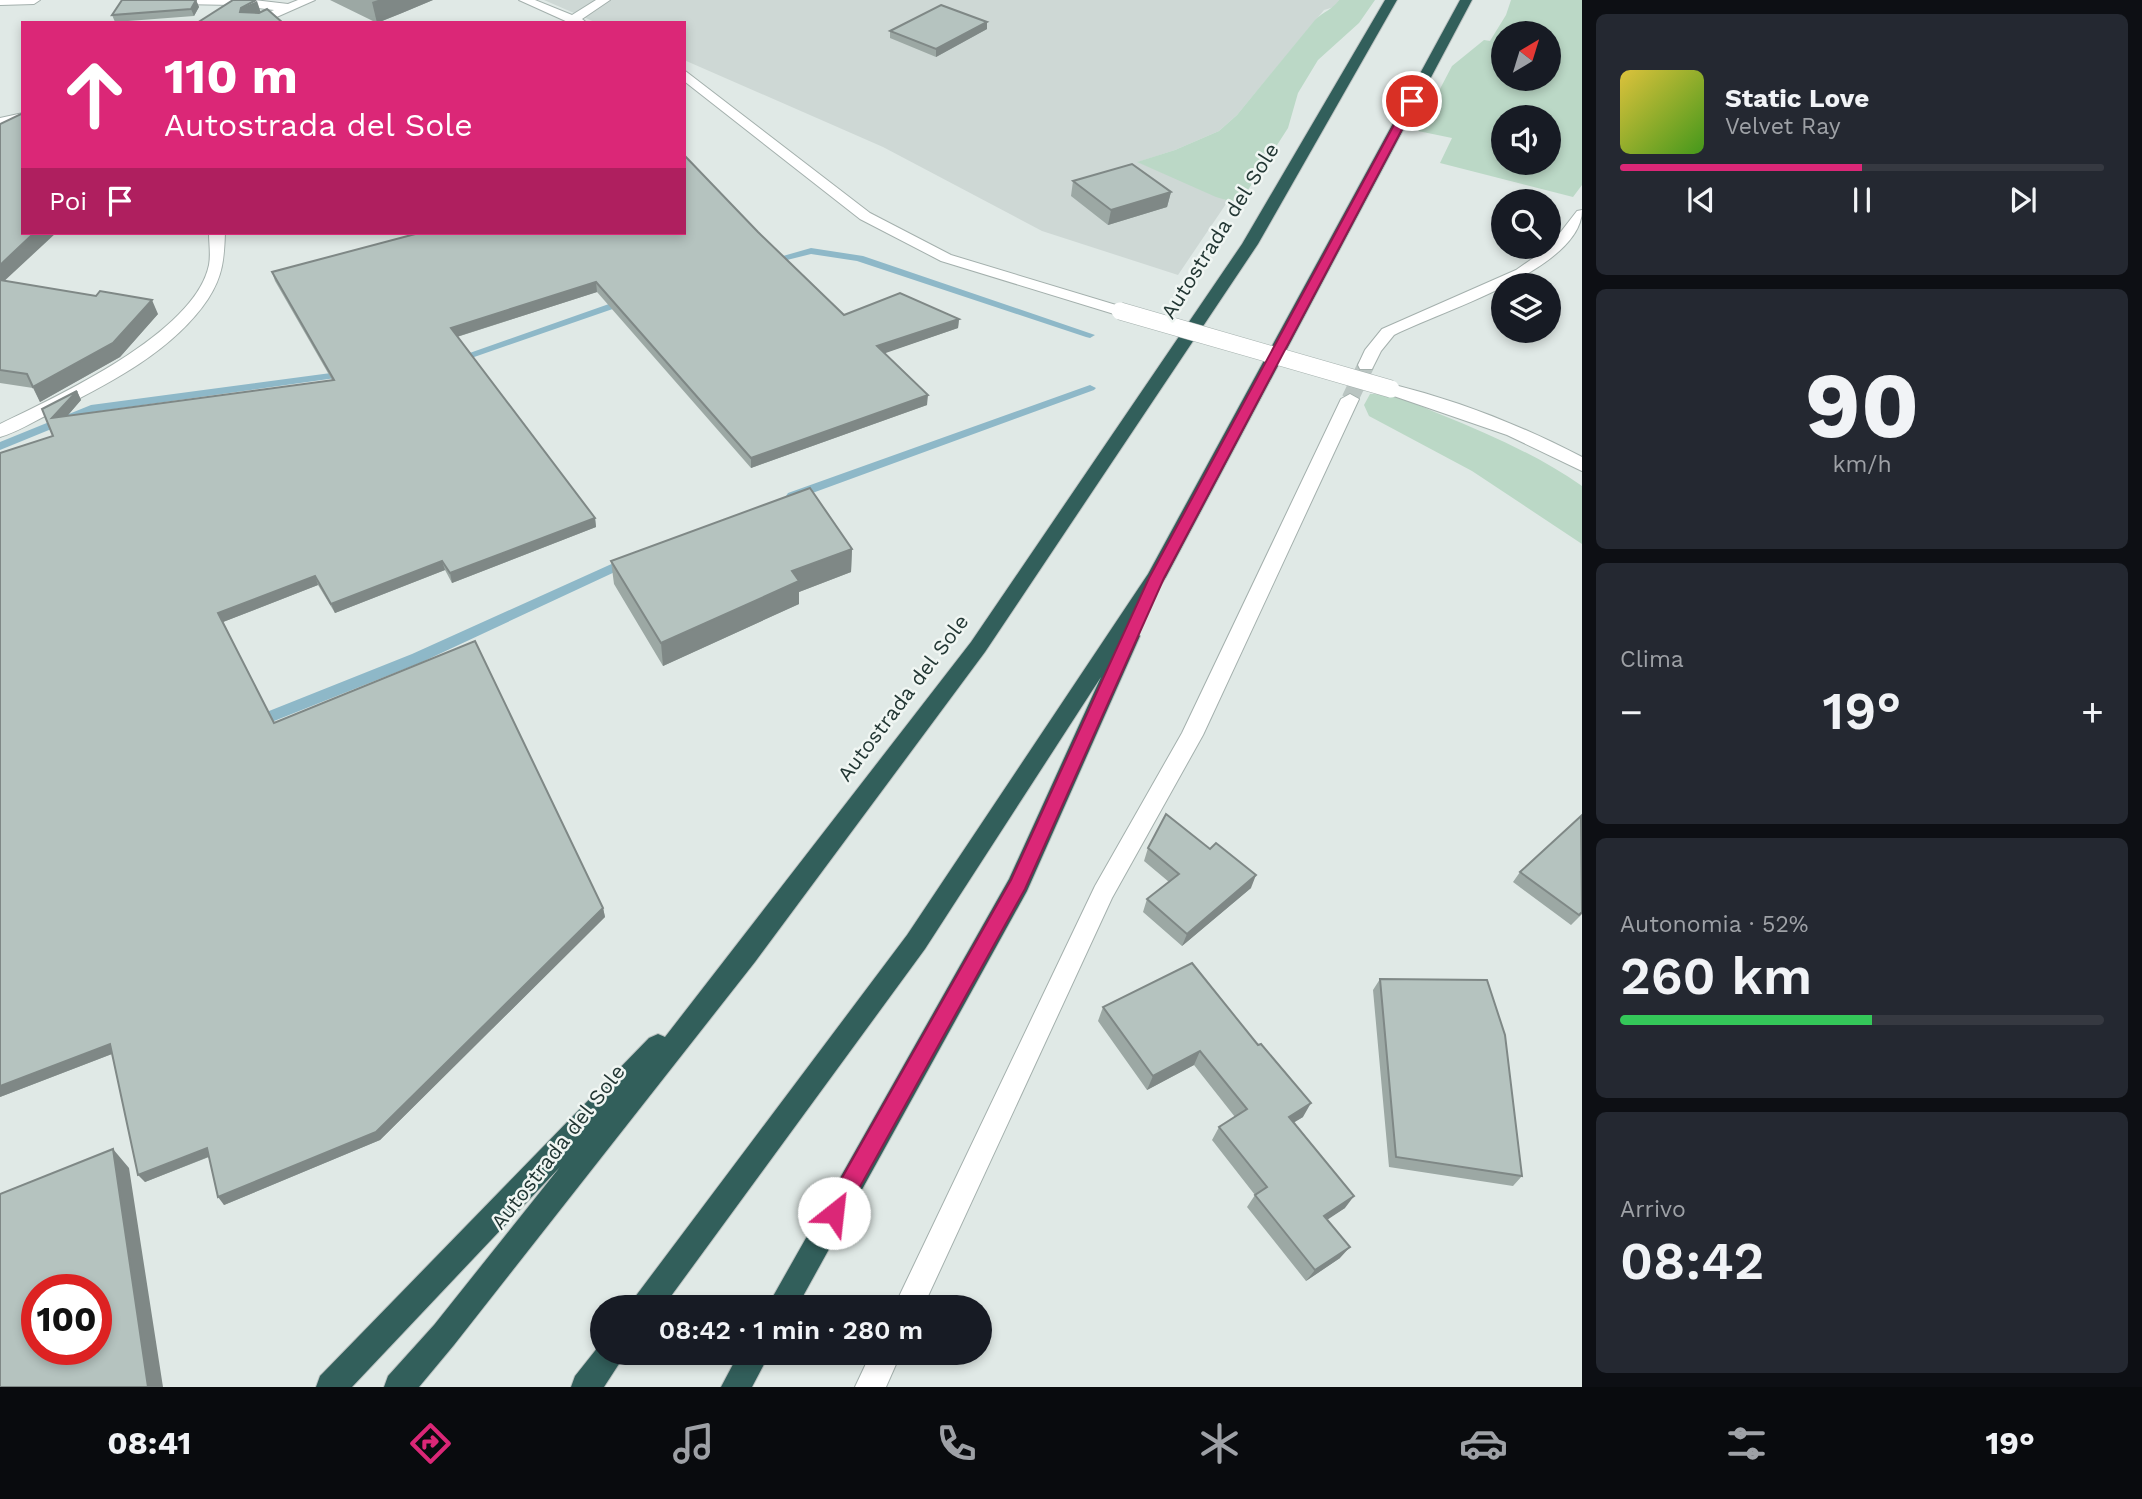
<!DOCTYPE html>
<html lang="it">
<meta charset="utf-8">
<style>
:root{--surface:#171b24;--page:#242831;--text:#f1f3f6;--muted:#9ea1a6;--line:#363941;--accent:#db2777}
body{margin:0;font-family:"Work Sans",sans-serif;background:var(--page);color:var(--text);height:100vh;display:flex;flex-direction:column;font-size:26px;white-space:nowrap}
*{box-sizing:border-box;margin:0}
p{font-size:23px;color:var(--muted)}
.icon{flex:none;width:38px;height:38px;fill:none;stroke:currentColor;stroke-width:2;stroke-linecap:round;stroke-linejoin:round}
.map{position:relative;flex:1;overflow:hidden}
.side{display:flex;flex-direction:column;gap:14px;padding:14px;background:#0d0f14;width:560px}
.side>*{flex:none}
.guide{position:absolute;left:21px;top:21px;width:665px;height:214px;border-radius:0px;box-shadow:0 4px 10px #0003;background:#db2777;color:#fff;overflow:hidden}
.needle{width:46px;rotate:38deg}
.buttons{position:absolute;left:1491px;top:21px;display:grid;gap:14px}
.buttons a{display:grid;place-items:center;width:70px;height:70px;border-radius:50%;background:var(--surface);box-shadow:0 4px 10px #0003;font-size:35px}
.speed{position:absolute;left:21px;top:1274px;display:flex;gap:14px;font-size:35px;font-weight:700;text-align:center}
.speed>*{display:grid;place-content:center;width:91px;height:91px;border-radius:50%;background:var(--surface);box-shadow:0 4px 10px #0003;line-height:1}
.speed .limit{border:10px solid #d22;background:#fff;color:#111}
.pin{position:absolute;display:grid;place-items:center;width:60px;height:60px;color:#fff;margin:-30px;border:4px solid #fff;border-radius:50%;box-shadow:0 2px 7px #0007}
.me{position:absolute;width:77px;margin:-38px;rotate:29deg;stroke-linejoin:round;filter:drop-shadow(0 0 5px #0008)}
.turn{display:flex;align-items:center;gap:24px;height:147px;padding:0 28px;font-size:32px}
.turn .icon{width:91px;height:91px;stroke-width:2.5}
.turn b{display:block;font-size:49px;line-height:60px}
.then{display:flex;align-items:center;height:66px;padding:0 28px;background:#0003;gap:14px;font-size:26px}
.big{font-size:52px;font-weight:600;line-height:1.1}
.side .card{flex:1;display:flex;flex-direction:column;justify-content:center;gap:10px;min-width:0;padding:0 24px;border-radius:10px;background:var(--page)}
.side .dial{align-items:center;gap:0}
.dial b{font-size:91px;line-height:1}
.song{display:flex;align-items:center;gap:21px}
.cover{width:84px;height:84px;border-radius:10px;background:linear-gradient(135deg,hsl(50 70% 55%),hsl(100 70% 35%))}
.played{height:7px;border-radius:4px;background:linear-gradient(90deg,var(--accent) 50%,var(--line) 50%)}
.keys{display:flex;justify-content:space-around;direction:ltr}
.heat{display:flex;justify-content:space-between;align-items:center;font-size:38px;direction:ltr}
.charge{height:10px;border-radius:5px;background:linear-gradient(90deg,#34c759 52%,var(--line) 0)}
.trip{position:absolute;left:590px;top:1295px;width:402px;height:70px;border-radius:35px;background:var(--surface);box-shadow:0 4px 10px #0003;font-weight:600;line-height:70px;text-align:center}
.menu{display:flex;height:112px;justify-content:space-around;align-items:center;background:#090b0e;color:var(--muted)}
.menu .icon{width:49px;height:49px}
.menu .current{color:var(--accent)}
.menu b{font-size:32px;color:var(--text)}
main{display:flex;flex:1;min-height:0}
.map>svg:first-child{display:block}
.built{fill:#ced8d5}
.green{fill:#bbd8c6;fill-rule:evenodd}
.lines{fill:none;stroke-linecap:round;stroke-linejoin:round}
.stream{fill:#8eb8c8;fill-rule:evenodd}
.minor-tunnel{stroke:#bac5c2;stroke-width:17;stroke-dasharray:17 9;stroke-linecap:butt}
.minor-casing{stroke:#a4b0ad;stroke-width:2}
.highway-casing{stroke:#bdc3c2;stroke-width:2}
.minor{fill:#fff;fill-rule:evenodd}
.highway{fill:#325f5b;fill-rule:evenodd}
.minor-bridge-casing{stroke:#a4b0ad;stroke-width:18;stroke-linecap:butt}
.minor-bridge{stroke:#fff;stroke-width:17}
.wall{fill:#9ca8a4}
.shaded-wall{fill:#7f8886}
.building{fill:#b5c3bf;stroke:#7f8886;stroke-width:2;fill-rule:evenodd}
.route{fill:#db2777;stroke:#8e194d;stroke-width:2}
.labels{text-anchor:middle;stroke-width:5;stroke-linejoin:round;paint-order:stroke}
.street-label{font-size:21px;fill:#233734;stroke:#f0f6f3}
</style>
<main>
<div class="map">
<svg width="1582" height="1387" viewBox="0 0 1582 1387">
<rect width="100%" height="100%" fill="#e0e9e6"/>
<path class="built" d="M544,0h795l-5,7 -10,3 -87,105 -18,16 -44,19 -37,12 90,39 -50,74 -136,-44 -159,-84 -199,-87v-37h-87z"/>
<path class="green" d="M1339,0h36l-16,23 -41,37 -20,33 -10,35 -49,76 -23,-7 -79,-35 38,-12 44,-19 18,-16 78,-95c8,-8 18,-11 24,-20z
M1511,0h71v185l-9,12 -133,-34 12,-25 -34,-7 34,-65 32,-26 6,1 16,-26zM1503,33h46v46h-46zM1503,117h46v46h-46z
M1370,394c26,-1 48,11 72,21 49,20 97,41 140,71v58l-110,-73 -103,-55 -5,-11z"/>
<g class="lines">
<path class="stream" d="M811,248l52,8 232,79 -5,3 -4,-1 -229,-76 -46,-7 -44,11 -5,-3z
M626,298l5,3 -1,2 -173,60 -4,1 -6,-3z
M346,371l4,1v4l-257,36 -93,38v-8l91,-37z
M1090,385l6,3 -2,2 -298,109h-8l-2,-3 2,-3z
M627,557l6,4 -1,3 -210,98 -163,65h-10l-2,-4 2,-4 163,-65z"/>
<path class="minor-tunnel" d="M1350,399l16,-34"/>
<g class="minor-casing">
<path id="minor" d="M0,0h40l-6,4 -34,1z
M176,0h78l34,4 10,-4h17l-52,23h-17l28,-13 -41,-5 -51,-1z
M519,0h16l37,15 24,-15h14l-28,19 5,4h-17z
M684,70l186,143 81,42 175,53 2,3 -2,3h-12l-173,-53 -81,-42 -176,-138z
M23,113v8l-23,5v-8z
M1582,210c0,59 -141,101 -188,125l-13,16 -9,18h-12l-2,-4 7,-15 17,-21 134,-59 33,-23 28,-36z
M209,233h16c-1,26 -2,43 -17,66 -36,54 -104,87 -159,115 -16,8 -32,18 -49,23v-13c58,-28 195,-91 209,-159 2,-10 0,-22 0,-32z
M1391,384c65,16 132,42 191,73v14l-75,-36 -122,-42 -3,-4z
M1350,394l9,5 -156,336 -91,163 -189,409h-29l201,-421 87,-153 159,-334z
M871,1353h30l-15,34h-31z"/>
</g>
<g class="highway-casing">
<path id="highway" d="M1385,0h12l-139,244 -273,408 -230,310 -301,383 -35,42h-35l4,-11 46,-51 126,-158 -208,220h-36l4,-11 329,-338 9,-4 7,3 306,-395 271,-398z
M1460,0h12l-306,577 -34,52 8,7 -113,255 -230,416h-30l242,-428 92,-202 -176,272 -262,358h-32l4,-10 272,-362 241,-361z
M602,1342v11h24l-22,34h-33l4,-11z
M739,1353h31l-18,34h-31z"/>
</g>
<use href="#minor" class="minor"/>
<use href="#highway" class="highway"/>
<g class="minor-bridge-casing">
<path id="minor-bridge" d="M1120,311l271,78"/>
</g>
<use href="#minor-bridge" class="minor-bridge"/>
</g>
<path class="wall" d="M196,0l3,7 -5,9 -79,6 -3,-7z
M330,0h103l-31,13 -25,10z
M987,22v7l-51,28 -46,-19v-7z
M0,124l5,157 153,33 -38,43 -80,45 -7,-14 -33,-5z
M1073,181l98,11 -4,15 -59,18 -37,-29z
M758,232l86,83 115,4 -1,9 -74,25 43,52 -176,63 -154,-176 -140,45 138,181 1,9 -144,56 -7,-13 -110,43 -17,-28 -95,37 51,101 329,185 2,9 -225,223 -156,65 -15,-48 -64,25 -33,-128 -112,43v-644l53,-17 24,-45 4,9 -14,16 265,-36 -57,-99 -3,-9z
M852,549l-1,23 -52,20v12l-136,62 -49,-82 -3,-23z
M1582,817v97l-11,11 -58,-43 7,-10z
M1148,848l103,40 -69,58 -39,-34 4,-13 22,-17 -25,-21z
M1192,963l111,154 -10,6 52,85 -18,11 13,39 -34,23 -59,-74 8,-12 -43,-55 7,-13 16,-10 -41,-52 -47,25 -49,-69 5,-14z
M1380,979l142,197 -9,10 -124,-19 -16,-177z"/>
<path class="shaded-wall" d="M196,0l3,7 -5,9 -3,-7z
M378,0h55l-31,13 -25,10 -5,-21z
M257,1l4,12 -21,-1 1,-4z
M987,22v7l-51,28v-8z
M1171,192l-4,15 -59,18 3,-15z
M34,233h22l-56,52v-20z
M596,282l1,10 -144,46 -2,-10z
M152,300l6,14 -38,43 -80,45 -7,-15z
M959,319l-1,9 -81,28v-10z
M77,391l4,9 -24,28 -5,-10z
M928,395l-1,10 -176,63v-10z
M595,518l1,9 -144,56 -2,-10z
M852,549l-1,23 -52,20v12l-136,62 -2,-23 131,-72z
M442,561l3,9 -110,43 -4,-9z
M315,576l3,9 -95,37 -5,-9z
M1256,875l-5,13 -69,58 5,-12z
M603,908l2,9 -225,223 -156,65 -6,-8z
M110,1044l7,8 -117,45v-11z
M1200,1051l-6,14 -47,25 6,-14z
M1311,1103l-8,14 -22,13 8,-13z
M207,1148l6,7 -68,27 -7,-7z
M113,1149l16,19 34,219h-15z
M1354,1196l-9,12 -30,20 9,-12z
M1350,1247l-10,11 -34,23 9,-11z"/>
<path class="building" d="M122,0h74l-5,9 -79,6z
M233,0h23l-15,8 -1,4 19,1 8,-4 16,14h-86z
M941,5l46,17 -51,27 -46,-18z
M23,113v120h11l-34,32v-141z
M684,155l74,77 86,83 56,-22 59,26 -82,27 51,49 -177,63 -155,-176 -145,46 144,190 -145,55 -8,-12 -111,43 -16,-28 -97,37 56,110 201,-82 128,267 -227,224 -158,65 -11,-49 -69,27 -28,-131 -110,42v-633l53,-17 -11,-27 35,-18 -25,27 282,-38 -62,-108 147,-39h265z
M1132,164l39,28 -60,18 -38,-29z
M0,280l96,16 4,-5 52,9 -39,43 -80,44 -6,-13 -27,-4z
M810,488l42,61 -60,22 7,10 -138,62 -50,-82z
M1166,814l44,35 6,-6 40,32 -69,59 -40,-35 32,-25 -31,-26z
M1581,816l1,96 -3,3 -59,-43z
M1192,963l66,82 3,-1 50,59 -22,14 65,79 -30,20 26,31 -35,23 -60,-75 12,-8 -48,-60 28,-18 -47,-58 -47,25 -50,-69z
M1380,979l107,1 18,55 17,141 -126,-19z
M113,1149l35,238h-148v-193zM37,1290h59v59h-59z"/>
<path class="route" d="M1408,99l9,2 -253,477 -139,311 -184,332 -7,3 -8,-3 -3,-8 3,-7 185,-326 138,-302z"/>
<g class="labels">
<g class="street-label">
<text transform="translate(1220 231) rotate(-58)" y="7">Autostrada del Sole</text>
<text transform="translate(903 698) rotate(-53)" y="7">Autostrada del Sole</text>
<text transform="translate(558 1147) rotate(-52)" y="7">Autostrada del Sole</text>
</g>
</g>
</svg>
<div class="buttons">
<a><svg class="needle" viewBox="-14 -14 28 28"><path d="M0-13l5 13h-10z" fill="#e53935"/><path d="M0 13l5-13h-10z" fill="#9ea1a6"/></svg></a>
<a><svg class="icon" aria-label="sound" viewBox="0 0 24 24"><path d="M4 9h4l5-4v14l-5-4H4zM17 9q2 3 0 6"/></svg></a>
<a><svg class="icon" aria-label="search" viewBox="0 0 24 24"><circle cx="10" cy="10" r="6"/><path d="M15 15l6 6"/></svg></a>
<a><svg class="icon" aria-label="layers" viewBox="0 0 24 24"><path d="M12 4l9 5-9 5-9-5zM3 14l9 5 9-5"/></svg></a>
</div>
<div class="speed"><div class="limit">100</div></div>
<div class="pin" style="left:1412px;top:101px;background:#d93025"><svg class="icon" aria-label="arrive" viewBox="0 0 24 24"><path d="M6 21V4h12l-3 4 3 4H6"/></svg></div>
<svg class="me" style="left:834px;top:1213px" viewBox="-20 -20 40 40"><circle r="19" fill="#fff"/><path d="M0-13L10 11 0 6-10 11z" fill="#db2777"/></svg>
<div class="trip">08:42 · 1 min · 280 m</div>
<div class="guide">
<div class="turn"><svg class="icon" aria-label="ahead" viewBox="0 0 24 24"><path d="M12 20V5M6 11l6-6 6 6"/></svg><div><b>110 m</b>Autostrada del Sole</div></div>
<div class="then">Poi<svg class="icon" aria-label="arrive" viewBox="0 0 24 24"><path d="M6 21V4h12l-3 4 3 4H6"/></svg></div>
</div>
</div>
<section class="side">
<div class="card">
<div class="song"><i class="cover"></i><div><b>Static Love</b><p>Velvet Ray</p></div></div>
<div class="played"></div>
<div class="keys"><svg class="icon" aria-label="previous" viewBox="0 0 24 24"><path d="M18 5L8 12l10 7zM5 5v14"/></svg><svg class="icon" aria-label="pause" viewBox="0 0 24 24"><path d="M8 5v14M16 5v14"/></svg><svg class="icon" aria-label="next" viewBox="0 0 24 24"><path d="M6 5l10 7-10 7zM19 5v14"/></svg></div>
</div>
<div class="card dial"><b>90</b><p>km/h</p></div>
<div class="card"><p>Clima</p>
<div class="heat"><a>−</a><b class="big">19°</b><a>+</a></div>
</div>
<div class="card"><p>Autonomia · 52%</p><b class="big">260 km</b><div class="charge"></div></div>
<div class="card"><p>Arrivo</p><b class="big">08:42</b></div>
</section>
</main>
<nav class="menu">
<b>08:41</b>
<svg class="icon current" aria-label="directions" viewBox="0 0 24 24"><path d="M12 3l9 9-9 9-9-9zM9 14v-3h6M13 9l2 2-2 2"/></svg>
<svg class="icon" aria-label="music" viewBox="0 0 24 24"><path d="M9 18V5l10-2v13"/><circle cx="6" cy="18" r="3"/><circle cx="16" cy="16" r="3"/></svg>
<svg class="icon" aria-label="phone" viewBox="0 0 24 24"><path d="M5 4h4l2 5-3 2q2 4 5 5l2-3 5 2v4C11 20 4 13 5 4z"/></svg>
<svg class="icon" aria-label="climate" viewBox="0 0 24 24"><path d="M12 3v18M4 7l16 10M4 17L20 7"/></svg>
<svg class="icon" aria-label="car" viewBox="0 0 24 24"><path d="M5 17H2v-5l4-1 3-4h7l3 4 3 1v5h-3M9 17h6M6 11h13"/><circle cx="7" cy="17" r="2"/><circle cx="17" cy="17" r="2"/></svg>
<svg class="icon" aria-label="filters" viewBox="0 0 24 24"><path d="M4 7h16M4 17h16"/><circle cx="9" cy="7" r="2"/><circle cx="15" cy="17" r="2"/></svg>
<b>19°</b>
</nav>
